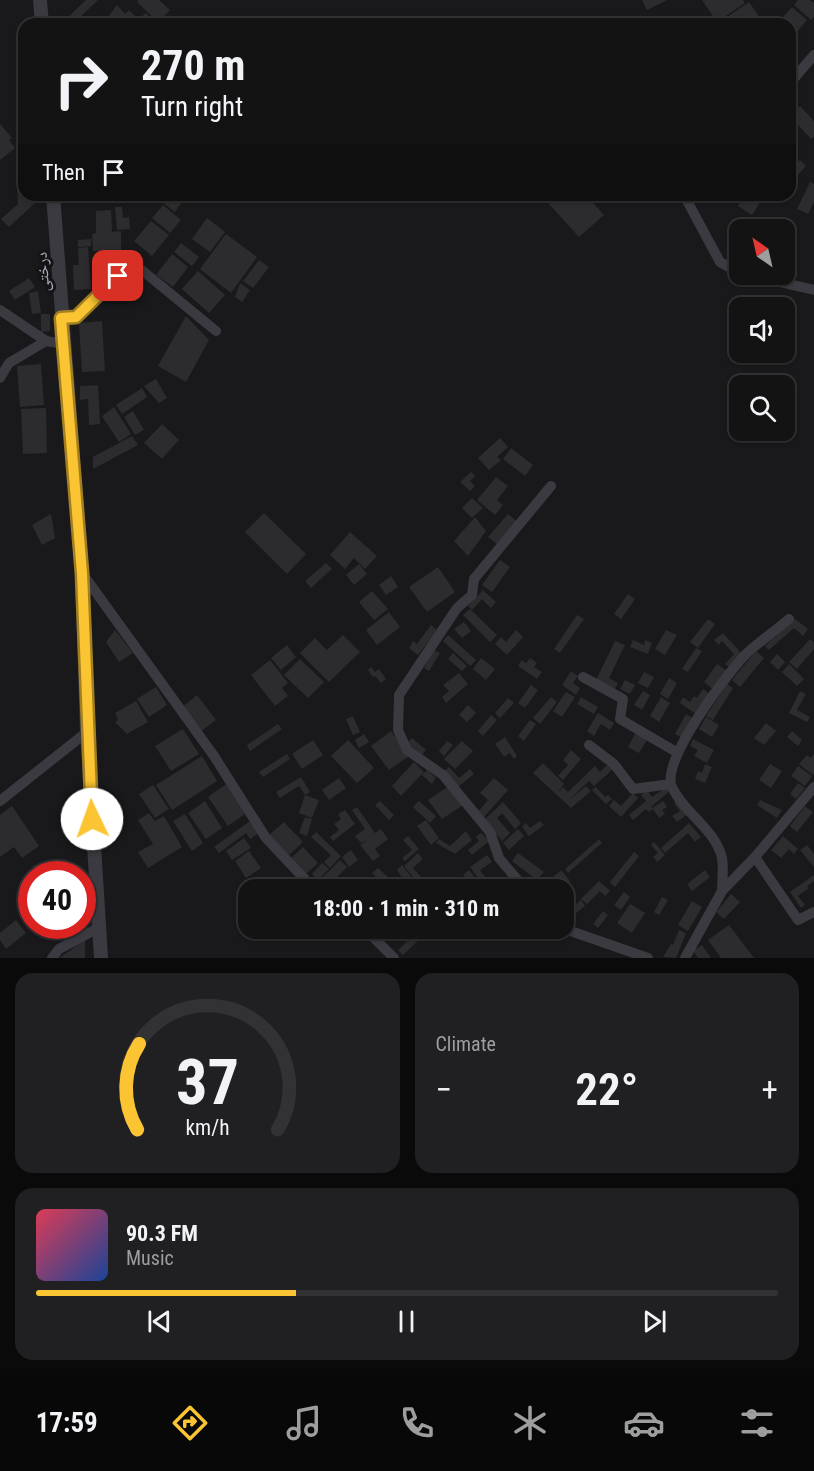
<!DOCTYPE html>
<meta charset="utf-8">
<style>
:root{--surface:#131314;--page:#202022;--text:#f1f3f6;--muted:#9d9ea0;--line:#323234;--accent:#fac432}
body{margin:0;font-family:"Roboto Condensed","Noto Naskh Arabic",sans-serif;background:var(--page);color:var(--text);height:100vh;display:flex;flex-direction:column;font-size:22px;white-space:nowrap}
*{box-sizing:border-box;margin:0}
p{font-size:20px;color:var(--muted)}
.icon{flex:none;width:33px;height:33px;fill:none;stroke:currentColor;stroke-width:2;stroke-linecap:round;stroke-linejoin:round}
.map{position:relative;height:958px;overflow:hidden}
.sheet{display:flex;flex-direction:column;gap:15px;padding:15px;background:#0a0a0b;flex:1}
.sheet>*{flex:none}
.guide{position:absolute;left:18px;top:18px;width:778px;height:183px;border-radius:18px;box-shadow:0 2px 4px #0004,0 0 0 2px var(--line);background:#131314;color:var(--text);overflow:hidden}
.needle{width:39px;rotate:326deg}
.fabs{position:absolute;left:729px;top:219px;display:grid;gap:12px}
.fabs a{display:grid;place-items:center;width:66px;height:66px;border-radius:12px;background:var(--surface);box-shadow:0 2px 4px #0004,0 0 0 2px var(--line);font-size:30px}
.speed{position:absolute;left:18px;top:861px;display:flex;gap:12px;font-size:30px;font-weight:700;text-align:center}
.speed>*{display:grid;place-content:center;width:78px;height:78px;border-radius:50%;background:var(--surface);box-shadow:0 2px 4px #0004,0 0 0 2px var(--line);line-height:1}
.speed .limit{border:9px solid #d22;background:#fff;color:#111}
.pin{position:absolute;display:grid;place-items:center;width:51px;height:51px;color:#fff;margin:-26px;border-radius:12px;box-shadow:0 3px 9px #0006}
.me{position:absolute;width:66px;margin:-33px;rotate:357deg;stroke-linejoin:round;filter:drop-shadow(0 0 4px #0008)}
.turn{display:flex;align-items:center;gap:21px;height:126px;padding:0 24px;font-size:27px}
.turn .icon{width:78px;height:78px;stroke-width:2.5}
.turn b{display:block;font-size:42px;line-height:51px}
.then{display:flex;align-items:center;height:57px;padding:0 24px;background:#0003;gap:12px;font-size:22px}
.big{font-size:45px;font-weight:700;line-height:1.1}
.sheet .widget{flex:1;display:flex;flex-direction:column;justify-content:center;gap:9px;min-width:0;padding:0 21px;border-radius:18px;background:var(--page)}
.sheet .dial{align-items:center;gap:0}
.dial svg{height:156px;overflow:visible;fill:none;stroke:var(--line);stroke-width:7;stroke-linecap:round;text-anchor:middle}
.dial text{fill:var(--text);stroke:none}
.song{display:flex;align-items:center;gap:18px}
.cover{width:72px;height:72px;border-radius:9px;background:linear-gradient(135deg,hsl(350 70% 55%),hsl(220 70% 35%))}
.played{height:6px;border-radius:3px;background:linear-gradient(90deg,var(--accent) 35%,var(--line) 35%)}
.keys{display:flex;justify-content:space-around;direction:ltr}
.heat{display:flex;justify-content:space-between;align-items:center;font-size:33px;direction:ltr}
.sheet .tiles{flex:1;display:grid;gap:15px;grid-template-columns:1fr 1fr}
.widget:last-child{grid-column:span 2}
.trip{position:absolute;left:238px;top:879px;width:336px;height:60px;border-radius:18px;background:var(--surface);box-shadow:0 2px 4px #0004,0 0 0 2px var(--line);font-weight:700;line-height:60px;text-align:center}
.dock{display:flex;height:96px;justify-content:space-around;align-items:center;background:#080808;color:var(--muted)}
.dock .icon{width:42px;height:42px}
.dock .active{color:var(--accent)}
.dock b{font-size:27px;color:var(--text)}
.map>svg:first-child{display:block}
.building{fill:#2c2c2f}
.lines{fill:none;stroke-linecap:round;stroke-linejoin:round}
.minor{stroke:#3a3a40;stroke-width:10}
.tertiary{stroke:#3a3a40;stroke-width:14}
.route-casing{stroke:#a27f20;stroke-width:15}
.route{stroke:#fac432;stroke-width:10}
.labels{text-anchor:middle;stroke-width:6;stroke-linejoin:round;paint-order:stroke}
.street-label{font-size:16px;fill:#abafbb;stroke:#141416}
</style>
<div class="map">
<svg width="814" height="958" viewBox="0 0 814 958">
<rect width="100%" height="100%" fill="#19191b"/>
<path class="building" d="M86,0h12l-25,24h-4l-4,-4z
M138,0h21l11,10 -12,12 -21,-20z
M642,0h25l-20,10z
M702,0h41l2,3 -28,19z
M798,0h12l4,3v14l-3,3 -17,-15z
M749,2l15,22h-47z
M117,5l8,9 4,-4 7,7 -7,7 -9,-7 -7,7h-5l-3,-3z
M792,7l15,13 -14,17 -3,-13h-13z
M146,13l9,11h-17l-2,-3z
M800,106l14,15v16l-3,2 -21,-23z
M0,124l12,14 -3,2 6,8 -15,12z
M800,160l6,6 -11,12 -5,-8z
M24,162v33h13v6l-28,26 -8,-8 17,-15 -2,-38z
M810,182l4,2v18l-6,12 -11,-5z
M169,195h18l-12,17 -12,-9z
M541,195h45l18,20 -25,22z
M745,195h20l-13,20 -14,-9z
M163,205l18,15 -11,13 -18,-15z
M115,207h7l1,11 6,-1 1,12 -13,1z
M111,210l1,22 9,-1v19l-28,1 -1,-17 4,-1v-22z
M207,218l18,14 -15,20 -18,-13z
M151,221l18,14 -17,21 -18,-15z
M226,234l31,23 -26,36 -31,-24z
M91,239v7l-13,1v-7z
M181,243l18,14 -7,9 -18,-14z
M88,247l3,42 -17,1 -1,-25h6l-1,-17z
M172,254l16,13 -15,20 -17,-12z
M259,260l10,7 -16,21 -10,-7z
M198,271l27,24 -16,18 -27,-24z
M29,278l6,9 -20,13 -6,-9z
M240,283l10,7 -8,12 -7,-5z
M38,291l3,22 -9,1 -3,-21z
M41,314h9v17l-9,1z
M186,316l23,24 -23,42 -28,-16z
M102,321l3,50 -23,1 -3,-49z
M41,364l3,41 -24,2 -3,-41z
M156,379l11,19 -8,5 -15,-17z
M98,385l2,39 -11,1 -1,-26 -8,1v-14z
M142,388l5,9 -25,17 -6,-9z
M114,407l17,27 -12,8 -17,-26z
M46,408l1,45 -24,1 -2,-45z
M133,411l11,19 -9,5 -11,-18z
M162,424l17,16 -17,19 -18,-16z
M132,436l6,9 -45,24v-12z
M500,438l8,9 -11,10 4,3 -12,10 -11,-12z
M511,448l22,17 -8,11 -22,-17z
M471,472l4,4 -5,5 5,5 -5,5 -10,-9z
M496,477l12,9 -11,14 6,5 -8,10 -18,-15z
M472,498l11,10 -11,10 -10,-10z
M264,513l42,41 -19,20 -42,-42z
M51,514l4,24 -13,7 -10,-20z
M508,514l11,9 -20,23 -11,-9z
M475,517l11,14 -18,25 -14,-15z
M350,532l27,24 -12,13 -11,-11 -9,11 -15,-14z
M500,560l10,7 -18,25 -10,-7z
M326,563l6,6 -21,19 -6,-7z
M359,564l8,10 -13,11 -8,-10z
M438,567l17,25 -28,20 -18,-25z
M391,576l7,11 -12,8 -7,-10z
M483,590l13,12 -5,6 -9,-9 -10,11 -4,-4z
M372,591l16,18 -14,11 -15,-18z
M628,594l7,5 -14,20 -7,-5z
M470,609l27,26 -7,7 -27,-27z
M389,612l11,15 -23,18 -11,-15z
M577,615l7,4 -24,34 -6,-4z
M708,619l7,5 -17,24 -8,-6z
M795,619l13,10 -5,7 -9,-8 -25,22 -4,-4z
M464,622l7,9 -9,7 -8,-9z
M431,625l6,5 -19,25 -9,-7 4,-7 4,3z
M115,630l18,23 -14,9 -13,-20z
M516,630l7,7 -16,18 -12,-11 6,-7 5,5z
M666,630l11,5 -12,20 -10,-6z
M723,633l19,21 -12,14 -5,-4 9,-10 -12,-13 -3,4 -5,-5z
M343,635l17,17 -31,30 -29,-29 15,-15 12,12z
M448,635l28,25 -6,6 -27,-25z
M810,639l4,3v7l-17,20 -8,-7z
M633,640l11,5 1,-5 7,3 -4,11 -18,-7z
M615,641l10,4 -16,33 9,5 -4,8 -19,-9z
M287,645l9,12 -15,13 -10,-12z
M696,648l6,3 -14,21 -6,-3z
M434,650l6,3 -11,18 -5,-3z
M756,651l8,7 -24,29 -8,-7z
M453,653l14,13 -5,5 -14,-12z
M777,654l8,8 -7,8 -8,-8z
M481,658l14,11 -9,11 -13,-11z
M530,658l7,5 -3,4 8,5 -5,7 -19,-13 4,-6 4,3z
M300,659l24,23 -16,16 -24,-23z
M270,660l18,23 -6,5 6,8 -13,10 -24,-31z
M717,664l10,7 -13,19 -10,-8z
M789,664l15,15 -7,7 -15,-14z
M371,667l4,5 4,-3 7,10 -5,4 -6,-7 -2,1 -5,-7z
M571,671l7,5 -5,7 7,5 -4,7 -14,-10z
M644,672l10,5 -6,11 -10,-5z
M459,673l9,11 -22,19 -4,-6 7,-6 -6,-6z
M669,678l8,5 -9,16 -8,-5z
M625,680l10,5 -5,9 -10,-5z
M727,684l6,4 -20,32 -7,-4z
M531,685l7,5 -13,18 -7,-5z
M156,687l11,18 -18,12 -12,-18z
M703,689l7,5 -14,20 -16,-11 3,-6 7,5 4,-6 3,2z
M643,691l7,4 -8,15 -8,-5z
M800,691l6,3 -9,16 13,7 -3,5 -18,-9z
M566,692l9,5 -13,20 -9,-6z
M197,695l19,25 -15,11 -19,-24z
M551,697l6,5 -17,22 -7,-6z
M581,697l17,10 -4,7 -17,-10z
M661,697l9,6 -11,19 -9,-6z
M508,698l6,5 -14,15 -5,-5z
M136,701l12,21 -21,12 -12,-12 3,-2 -3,-7z
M468,705l8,8 -9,9 -8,-7z
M598,713l16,10 -4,7 -9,-6 -7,12 -7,-5z
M686,714l8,5 -12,19 -7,-4z
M491,715l6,5 -14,16 -5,-5z
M353,716l7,16 -7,3 -7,-16z
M706,717l13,8 -7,12 -13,-8z
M530,720l6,4 -12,17 -6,-5z
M766,723l10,8 -12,14 -10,-7z
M278,724l4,5 -32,22 -3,-6z
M183,729l16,25 -28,17 -16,-25z
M391,731l18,25 -20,14 -18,-24z
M792,731l10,9 -4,6 -11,-9z
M636,732l12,6 -9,15 -11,-6z
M364,734l5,8 -10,6 -4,-8z
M505,737l12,19 -3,3 -4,-6 -6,4 -9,-13z
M412,738l14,12 -5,6 -14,-13z
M693,739l21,11 -7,13 -13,-7 4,-6 -8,-4z
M313,740l10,15 -21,14 -10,-15z
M348,740l26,28 -17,15 -26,-27z
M447,741l6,4 -9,11 -5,-5z
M462,741l11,10 -18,18 -11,-10z
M571,750l10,9 -18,21 -5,-4 10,-11 -5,-5z
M287,754l3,5 -27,18 -4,-5z
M814,754v20l-1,1 -14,-11 8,-9 4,3z
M202,756l15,25 -45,29 -16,-25z
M414,762l10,10 -23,24 -9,-10z
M543,763l21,21 -6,8 5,-5 5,5 27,-26 5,6 8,-8 5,5 -19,17 -5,-5 -20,19 17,-14 5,5 -20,17 -38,-35z
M705,764l7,3 -7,16 -10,-4 3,-8 4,2z
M770,764l12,7 -11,17 -12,-8z
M798,766l14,10 -7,10 -14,-10z
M449,767l10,11 11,-9 4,5 -17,14 -13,-17z
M427,770l9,8 -4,6 -10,-9z
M301,777l9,15 -5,3 -6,-9 -19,12 -4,-6z
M339,778l7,10 -17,12 -7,-10z
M494,778l14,12 -24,27 -6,-5 10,-12 -8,-7z
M798,783l7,5 -9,11 -6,-5z
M226,784l19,30 -17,12 -20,-29z
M153,785l16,24 -14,9 -16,-24z
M449,786l14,19 -21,14 -14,-19z
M668,786l3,4 -20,17 2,2 -4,3 -3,-3 -13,11 -4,-5 17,-14 -5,-6 6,-5 5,7z
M596,787l9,10 3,-2 4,4 -6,5 -14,-14z
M633,793l5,5 -17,19 -12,-11 5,-6 7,6z
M305,795l14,5 -7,18 -13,-5z
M678,800l10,14 -11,8 -5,-6 8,-5 -6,-8z
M760,800l22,10 -5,8 -20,-13z
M205,801l17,27 -16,11 -18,-26z
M380,801l14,14 -5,5 -14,-15z
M419,801l17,15 -6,7 -17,-16z
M663,801l4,6 -5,3 3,4 -6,4 -7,-10z
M503,802l18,21 -6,6 -13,-16 -5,5 13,15 -8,8 -18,-21z
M12,806l27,40 -17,12 -8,-11 -14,10v-42z
M805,806l8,6 -16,20 -7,-6z
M357,807l18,26 6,-4 7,10 -13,10 5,7 -7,5 -13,-16 7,-5 -6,3 -6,-7 10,-7 -13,-19z
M345,810l10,14 -22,17 -3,-4 9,-7 -5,-6 7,-5 -3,-5z
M149,813l6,8 9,-5 18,31 -34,21 -10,-16 15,-8 -15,-24z
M185,814l18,29 -11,8 -19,-30z
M305,817l7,2 -5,17 -8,-3z
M426,820l13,18 -8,7 -14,-19z
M250,821l9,12 -9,6 -4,-6 -27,20 -5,-6z
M540,821l4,4 -15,11 -7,-9 4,-4 4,5z
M284,822l19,20 -15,14 -19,-21z
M689,823l12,14 -6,5 -7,-9 -23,20 -4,-5z
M518,829l6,7 -15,14 -6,-7z
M466,831l6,9 -17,14 -19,-11 3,-4 11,7z
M316,832l25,24 -11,12 -6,-6 7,-7 -20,-18z
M481,833l8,8 -17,14 -4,-5 11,-9 -3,-4z
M408,836l11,13 -14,12 -3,-3 10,-8 -9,-10z
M783,836l15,13 -4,5 -5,-5 -8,9 -10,-8z
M244,838l7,10 -19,12 -6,-9z
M599,839l3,4 -34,30 -3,-4z
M654,842l11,13 -8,7 -4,-5 5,-4 -7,-8z
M807,845l7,9v13l-14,-17z
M303,847l15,16 -12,11 -15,-16z
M351,850l7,10 -9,7 -7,-10z
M249,851l12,17 -15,10 -11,-17z
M634,852l5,4 -24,31 -5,-5z
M418,853l5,6 -10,9 9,10 -5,4 -13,-16z
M518,853l26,19 -7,8 -25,-19z
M487,855l5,7 -12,8 6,8 -5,4 -11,-15z
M340,860l7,7 -22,22 -7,-7z
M322,863l7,6 -11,11 -6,-6z
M402,865l15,19 -7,5 -13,-19z
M378,868l10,9 -6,6 -10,-10z
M469,870l8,10 -7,10h-10l7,-10 -4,-5z
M561,870l9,11 -11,9h-21z
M705,870l5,7 -18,14 -5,-7z
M814,875v6l-7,5 2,2 -11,8 7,9 -4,3 -11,-16z
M599,881l11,10 -5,5 -5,-5 -13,13 -6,-5z
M624,892l6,5 -9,13 -7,-5z
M731,894l9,8 -16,17 -8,-7z
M662,897l6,3 -9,15 -5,-3z
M581,900l4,6 -21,17v-9z
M692,901l10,6 -14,24 -10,-6z
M630,904l15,9 -13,20 -15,-10z
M603,911l5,4 -10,13 -5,-4z
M16,920l10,13 -20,16 -6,-9v-7z
M729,925l25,33h-33l-13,-18z
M382,928h20l-14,12 -8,-10z
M408,928h8l7,8 -20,19 -5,-5 16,-15z
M477,928h14l-11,11 -7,-7z
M679,930l7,3 -10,25 -13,-1 8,-13 2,1z
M85,940v18h-26z
M702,945l9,13h-13l-5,-7z"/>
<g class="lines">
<path class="minor" d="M790,83l24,-28
M684,195l36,67 20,11
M746,274l68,16
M0,310l46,31 17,3
M61,318l15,-1 56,-55 84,69
M0,378l9,-15 37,-22
M82,573l132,183 52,82 49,52
M583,677l40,22 -3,20 58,34
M589,745l25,19 19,25 38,-5
M0,801l87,-69
M755,857l43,63 16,-8
M526,890l-27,-32 -9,-26 -47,-57 -36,-25 -9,-20 1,-35 58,-87 15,-13 2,-16 77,-93
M722,891c0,-10 2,-23 0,-33 -6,-28 -38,-45 -50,-71 -12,-26 55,-113 74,-133 13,-12 29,-23 43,-35
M364,928l30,30
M562,928l86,30
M52,958l7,-9 39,-21
M685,958l37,-67 33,-34 59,-70"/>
<path class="tertiary" d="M40,0l2,24
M53,195l29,378 5,159 14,226"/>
</g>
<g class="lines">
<g class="route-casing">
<path id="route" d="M92,819l-10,-246 -21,-255 15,-1 42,-41"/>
</g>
<use href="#route" class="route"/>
</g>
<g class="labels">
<g class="street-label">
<text transform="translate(42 272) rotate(-94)" y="6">درختی</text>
</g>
</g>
</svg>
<div class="fabs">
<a><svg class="needle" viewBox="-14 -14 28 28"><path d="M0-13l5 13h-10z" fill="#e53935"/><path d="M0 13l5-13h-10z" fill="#9d9ea0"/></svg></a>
<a><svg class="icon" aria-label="sound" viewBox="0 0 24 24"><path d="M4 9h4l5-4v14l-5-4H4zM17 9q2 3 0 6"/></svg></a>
<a><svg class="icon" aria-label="search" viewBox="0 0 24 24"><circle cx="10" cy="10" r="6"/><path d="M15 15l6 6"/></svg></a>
</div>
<div class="speed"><div class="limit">40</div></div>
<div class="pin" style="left:118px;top:276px;background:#d93025"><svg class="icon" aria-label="arrive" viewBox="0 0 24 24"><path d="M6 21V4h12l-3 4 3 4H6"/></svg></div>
<svg class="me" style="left:92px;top:819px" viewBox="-20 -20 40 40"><circle r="19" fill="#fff"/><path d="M0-13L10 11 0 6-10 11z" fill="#fac432"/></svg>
<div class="trip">18:00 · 1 min · 310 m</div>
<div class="guide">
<div class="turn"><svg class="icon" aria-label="right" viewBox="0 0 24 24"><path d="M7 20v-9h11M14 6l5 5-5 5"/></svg><div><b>270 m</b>Turn right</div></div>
<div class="then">Then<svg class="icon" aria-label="arrive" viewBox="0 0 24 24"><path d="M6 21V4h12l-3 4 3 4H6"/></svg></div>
</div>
</div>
<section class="sheet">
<div class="tiles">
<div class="widget dial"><svg viewBox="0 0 100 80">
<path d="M14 69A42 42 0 1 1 86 69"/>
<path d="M14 69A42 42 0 0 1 15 25" stroke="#fac432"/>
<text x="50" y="56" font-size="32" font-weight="700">37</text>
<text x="50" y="72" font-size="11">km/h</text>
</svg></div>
<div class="widget"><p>Climate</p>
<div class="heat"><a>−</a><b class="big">22°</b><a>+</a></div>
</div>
<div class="widget">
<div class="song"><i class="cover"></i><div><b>90.3 FM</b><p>Music</p></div></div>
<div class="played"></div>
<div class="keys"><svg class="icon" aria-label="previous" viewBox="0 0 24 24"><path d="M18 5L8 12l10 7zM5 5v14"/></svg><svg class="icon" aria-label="pause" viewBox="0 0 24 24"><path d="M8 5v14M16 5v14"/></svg><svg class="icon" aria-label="next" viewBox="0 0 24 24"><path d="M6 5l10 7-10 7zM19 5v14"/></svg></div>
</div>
</div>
</section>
<nav class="dock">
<b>17:59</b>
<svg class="icon active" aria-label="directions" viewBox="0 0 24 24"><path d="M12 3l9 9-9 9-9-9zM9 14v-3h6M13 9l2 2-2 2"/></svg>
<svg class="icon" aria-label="music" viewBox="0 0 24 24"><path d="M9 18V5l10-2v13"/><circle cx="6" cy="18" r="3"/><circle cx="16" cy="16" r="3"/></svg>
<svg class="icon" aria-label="phone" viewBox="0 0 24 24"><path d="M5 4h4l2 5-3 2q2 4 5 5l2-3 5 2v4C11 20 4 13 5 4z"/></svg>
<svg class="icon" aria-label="climate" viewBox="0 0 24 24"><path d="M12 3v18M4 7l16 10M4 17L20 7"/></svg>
<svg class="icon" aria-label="car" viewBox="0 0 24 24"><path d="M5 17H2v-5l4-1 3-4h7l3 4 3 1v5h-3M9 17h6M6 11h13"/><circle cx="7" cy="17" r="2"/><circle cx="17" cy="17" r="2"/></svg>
<svg class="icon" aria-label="filters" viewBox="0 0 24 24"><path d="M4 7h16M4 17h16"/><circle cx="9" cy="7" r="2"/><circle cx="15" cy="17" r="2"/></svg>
</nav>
